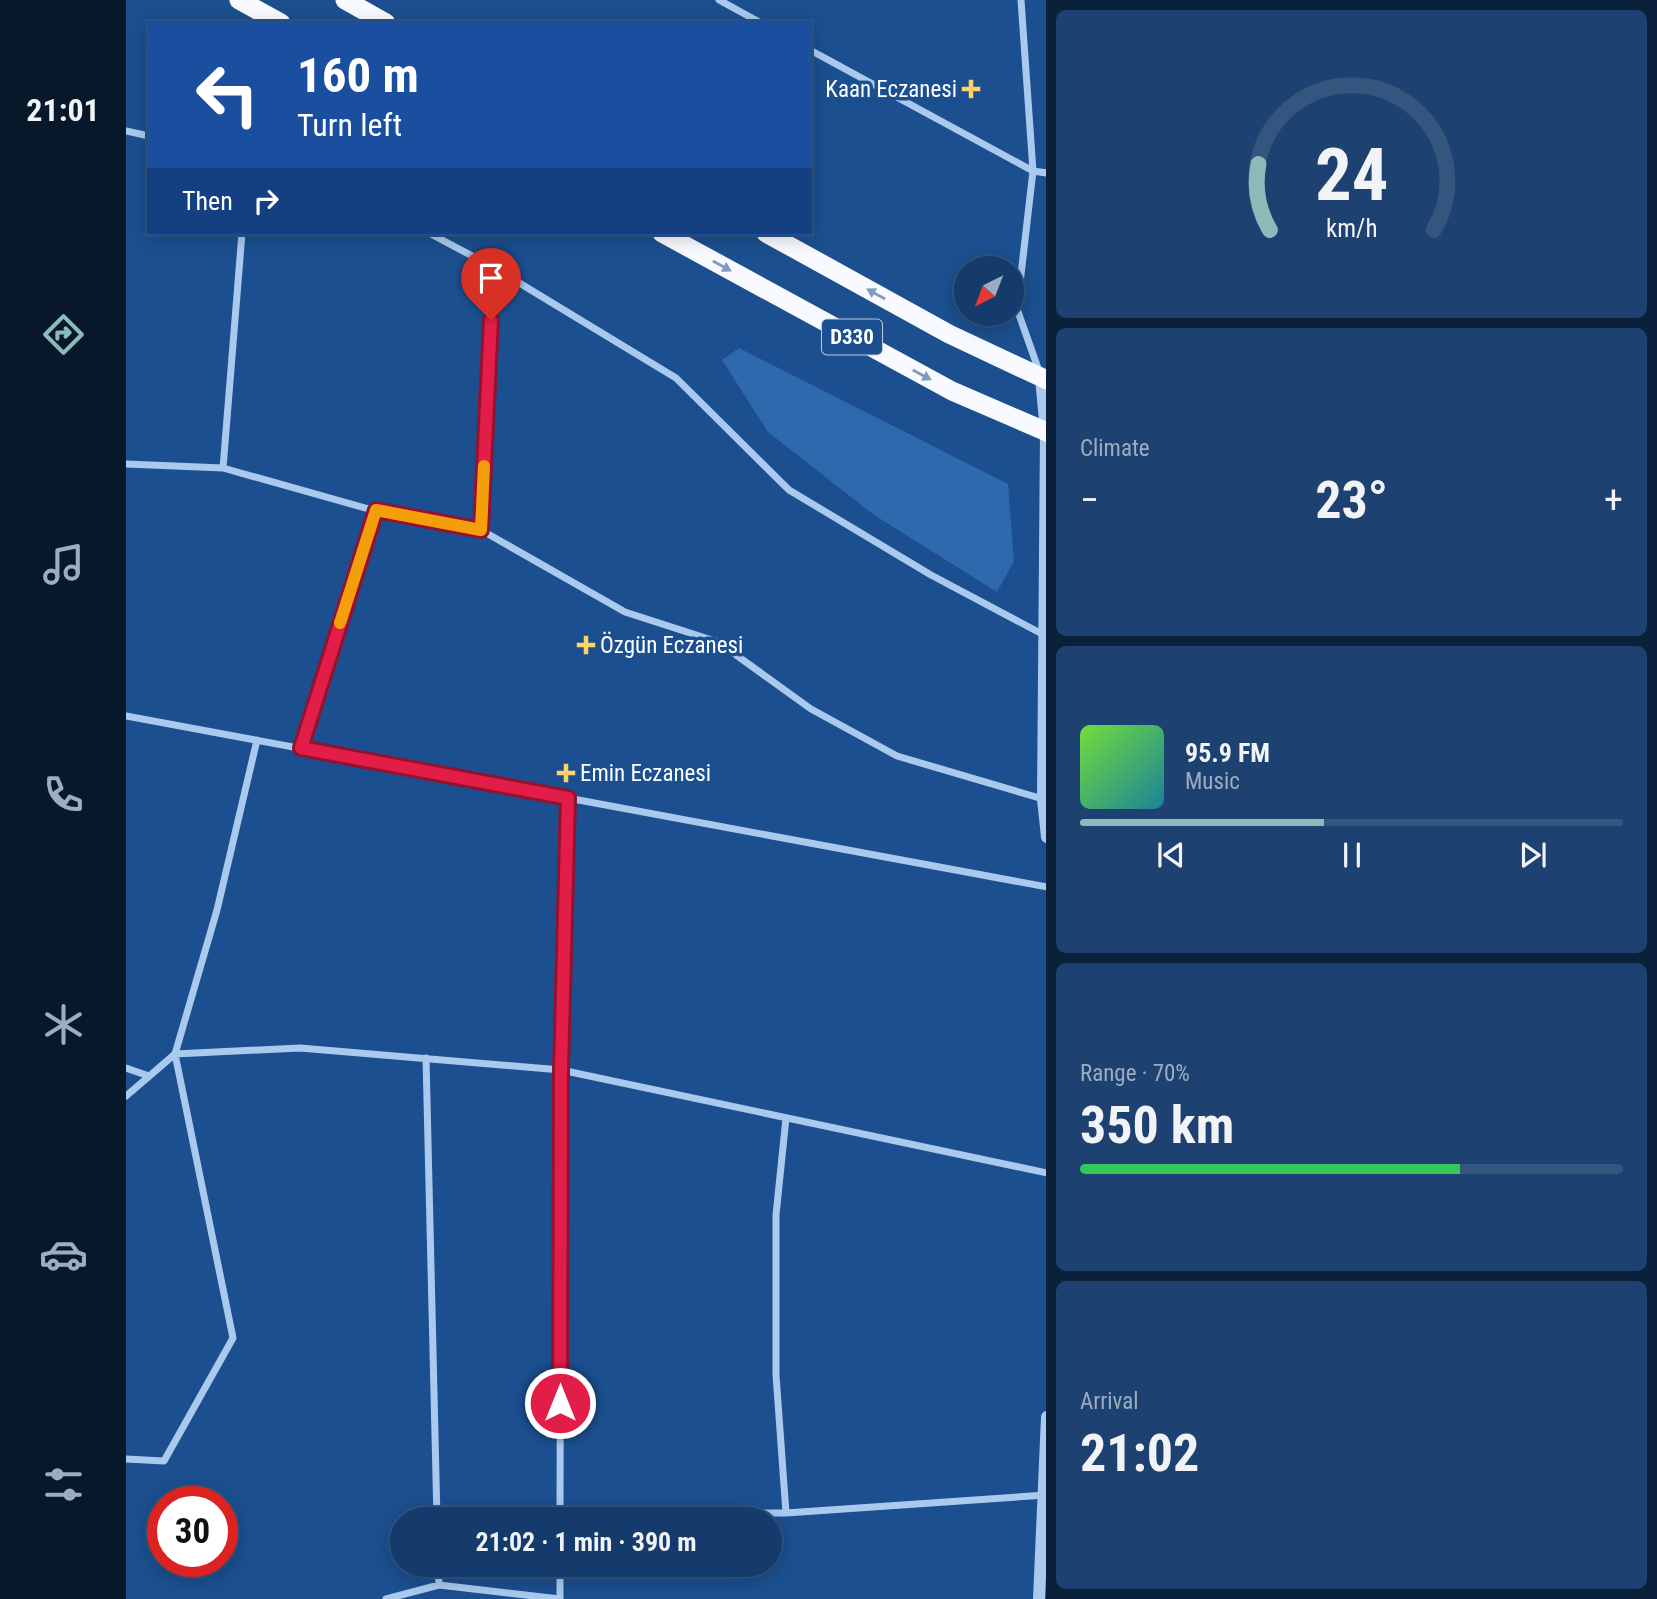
<!DOCTYPE html>
<meta charset="utf-8">
<style>
:root{--surface:#143b6b;--page:#1d4271;--text:#f1f3f6;--muted:#9dadc1;--line:#33557e;--accent:#8bbbb9}
body{margin:0;font-family:"Roboto Condensed",sans-serif;background:var(--page);color:var(--text);height:100vh;display:flex;flex-direction:column;font-size:26px;white-space:nowrap}
*{box-sizing:border-box;margin:0}
p{font-size:23px;color:var(--muted)}
.icon{flex:none;width:38px;height:38px;fill:none;stroke:currentColor;stroke-width:2;stroke-linecap:round;stroke-linejoin:round}
.map{position:relative;flex:1;overflow:hidden}
.side{display:flex;flex-direction:column;gap:10px;padding:10px;background:#0b203b;width:611px}
.side>*{flex:none}
.top-card{position:absolute;left:21px;top:21px;width:665px;height:214px;border-radius:0px;box-shadow:0 4px 18px #0003,0 0 0 2px var(--line);background:#1a4fa0;color:#fff;overflow:hidden}
.needle{width:46px;rotate:222deg}
.buttons{position:absolute;left:828px;top:256px;display:grid;gap:14px}
.buttons a{display:grid;place-items:center;width:70px;height:70px;border-radius:50%;background:var(--surface);box-shadow:0 4px 18px #0003,0 0 0 2px var(--line);font-size:35px}
.speed{position:absolute;left:21px;top:1486px;display:flex;gap:14px;font-size:35px;font-weight:700;text-align:center}
.speed>*{display:grid;place-content:center;width:91px;height:91px;border-radius:50%;background:var(--surface);box-shadow:0 4px 18px #0003,0 0 0 2px var(--line);line-height:1}
.speed .limit{border:10px solid #d22;background:#fff;color:#111}
.pin{position:absolute;display:grid;place-items:center;width:60px;height:60px;color:#fff;margin:-72px -30px;border-radius:50% 50% 50% 0;rotate:-45deg;box-shadow:0 0 7px #0007}
.pin .icon{rotate:45deg}
.me{position:absolute;width:77px;margin:-38px;rotate:0deg;stroke-linejoin:round;filter:drop-shadow(0 0 5px #0008)}
.turn{display:flex;align-items:center;gap:24px;height:147px;padding:0 35px;font-size:32px}
.turn .icon{width:91px;height:91px;stroke-width:2.5}
.turn b{display:block;font-size:49px;line-height:60px}
.then{display:flex;align-items:center;height:66px;padding:0 35px;background:#0003;gap:14px;font-size:26px}
.big{font-size:52px;font-weight:700;line-height:1.1}
.side .card{flex:1;display:flex;flex-direction:column;justify-content:center;gap:10px;min-width:0;padding:0 24px;border-radius:10px;background:var(--page)}
.side .dial{align-items:center;gap:0}
.dial svg{height:182px;overflow:visible;fill:none;stroke:var(--line);stroke-width:7;stroke-linecap:round;text-anchor:middle}
.dial text{fill:var(--text);stroke:none}
.song{display:flex;align-items:center;gap:21px}
.cover{width:84px;height:84px;border-radius:10px;background:linear-gradient(135deg,hsl(100 70% 55%),hsl(190 70% 35%))}
.played{height:7px;border-radius:4px;background:linear-gradient(90deg,var(--accent) 45%,var(--line) 45%)}
.keys{display:flex;justify-content:space-around;direction:ltr}
.heat{display:flex;justify-content:space-between;align-items:center;font-size:38px;direction:ltr}
.charge{height:10px;border-radius:5px;background:linear-gradient(90deg,#34c759 70%,var(--line) 0)}
.trip{position:absolute;left:264px;top:1507px;width:392px;height:70px;border-radius:35px;background:var(--surface);box-shadow:0 4px 18px #0003,0 0 0 2px var(--line);font-weight:700;line-height:70px;text-align:center}
main{display:flex;flex:1;min-height:0}
.dock{display:flex;flex-direction:column;width:126px;justify-content:space-around;align-items:center;background:#08182b;color:var(--muted)}
.dock .icon{width:49px;height:49px}
.dock .current{color:var(--accent)}
.dock b{font-size:32px;color:var(--text)}
.map>svg:first-child{display:block}
.green{fill:#2e69ad}
.lines{fill:none;stroke-linecap:round;stroke-linejoin:round}
.minor{stroke:#a9c9ee;stroke-width:7}
.tertiary{stroke:#a9c9ee;stroke-width:12}
.trunk{stroke:#f8faff;stroke-width:19}
.oneway{fill:#7e9cc1}
.route-casing{stroke:#92132f;stroke-width:18}
.route{stroke:#e11d48;stroke-width:12}
.slow{stroke:#f59e0b;stroke-width:12}
.poi-dot{fill:#ffd166;stroke:#1b4f8f;stroke-width:2.5}
.labels{text-anchor:middle;stroke-width:7;stroke-linejoin:round;paint-order:stroke}
.shield{fill:#1b4f8f;stroke:#bbcadd;stroke-width:2}
.shield-label{font-size:21px;font-weight:bold;fill:#fff}
.poi-label{font-size:23px;fill:#fff;stroke:#1b4f8f;text-anchor:start}
</style>
<main>
<nav class="dock">
<b>21:01</b>
<svg class="icon current" aria-label="directions" viewBox="0 0 24 24"><path d="M12 3l9 9-9 9-9-9zM9 14v-3h6M13 9l2 2-2 2"/></svg>
<svg class="icon" aria-label="music" viewBox="0 0 24 24"><path d="M9 18V5l10-2v13"/><circle cx="6" cy="18" r="3"/><circle cx="16" cy="16" r="3"/></svg>
<svg class="icon" aria-label="phone" viewBox="0 0 24 24"><path d="M5 4h4l2 5-3 2q2 4 5 5l2-3 5 2v4C11 20 4 13 5 4z"/></svg>
<svg class="icon" aria-label="climate" viewBox="0 0 24 24"><path d="M12 3v18M4 7l16 10M4 17L20 7"/></svg>
<svg class="icon" aria-label="car" viewBox="0 0 24 24"><path d="M5 17H2v-5l4-1 3-4h7l3 4 3 1v5h-3M9 17h6M6 11h13"/><circle cx="7" cy="17" r="2"/><circle cx="17" cy="17" r="2"/></svg>
<svg class="icon" aria-label="filters" viewBox="0 0 24 24"><path d="M4 7h16M4 17h16"/><circle cx="9" cy="7" r="2"/><circle cx="15" cy="17" r="2"/></svg>
</nav>
<div class="map">
<svg width="921" height="1599" viewBox="0 0 921 1599">
<rect width="100%" height="100%" fill="#1b4f8f"/>
<path class="green" d="M613,348l269,136 6,77 -17,31 -123,-77 -106,-83 -46,-72z"/>
<g class="lines">
<path class="minor" d="M593,0l42,23
M895,0l12,171 -16,138 22,62
M684,50l223,121 14,2
M0,131l23,5
M303,233l64,34 -12,263 144,82 93,30 93,67 86,47 146,43
M367,267l183,111 113,112 142,85 113,60
M0,464l97,4 153,43 105,19
M97,468l19,-235
M0,716l921,171
M131,740l-40,170 -42,144 125,-6 261,22 486,103
M175,748l75,-237
M300,1058l11,461
M0,1068l23,8
M0,1096l49,-42 58,284 -69,123 -38,-2
M660,1118l-10,97v160l10,138
M434,1514l226,-1 260,-18
M434,1519l1,-449 7,-272
M312,1564l1,21
M260,1599l53,-14 121,14
M434,1599v-35"/>
<path class="tertiary" d="M915,378l5,54 -3,367 4,38
M913,1599l8,-182"/>
<path class="trunk" d="M113,0l42,23
M219,0l41,23
M536,233l290,158 95,41
M640,233l183,101 98,46"/>
</g>
<defs><path id="oneway-solid" d="M-6-.8H1V-3.2L6.5 0L1 3.2V.8H-6Z" transform="scale(1.75)"/></defs>
<g class="oneway">
<use href="#oneway-solid" transform="translate(596 266) rotate(29)"/>
<use href="#oneway-solid" transform="translate(750 294) rotate(-151)"/>
<use href="#oneway-solid" transform="translate(796 375) rotate(28)"/>
</g>
<g class="lines">
<g class="route-casing">
<path id="route" d="M365,320l-10,210 -105,-20 -75,238 267,50 -7,272 -1,333"/>
</g>
<use href="#route" class="route"/>
<path class="slow" d="M214,623l36,-113 105,20 3,-64"/>
</g>
<g class="poi-dot">
<path d="M841.5 78.5h7v7h7v7h-7v7h-7v-7h-7v-7h7z"/>
<path d="M456.5 634.5h7v7h7v7h-7v7h-7v-7h-7v-7h7z"/>
<path d="M436.5 762.5h7v7h7v7h-7v7h-7v-7h-7v-7h7z"/>
</g>
<g class="labels">
<rect class="shield" x="696" y="319.5" width="60" height="35" rx="5"/>
<g class="shield-label">
<text x="726" y="344">D330</text>
</g>
<g class="poi-label">
<text x="831" y="97" text-anchor="end">Kaan Eczanesi</text>
<text x="474" y="653">Özgün Eczanesi</text>
<text x="454" y="781">Emin Eczanesi</text>
</g>
</g>
</svg>
<div class="buttons">
<a><svg class="needle" viewBox="-14 -14 28 28"><path d="M0-13l5 13h-10z" fill="#e53935"/><path d="M0 13l5-13h-10z" fill="#9dadc1"/></svg></a>
</div>
<div class="speed"><div class="limit">30</div></div>
<div class="pin" style="left:365px;top:320px;background:#d93025"><svg class="icon" aria-label="arrive" viewBox="0 0 24 24"><path d="M6 21V4h12l-3 4 3 4H6"/></svg></div>
<svg class="me" style="left:434px;top:1403px" viewBox="-20 -20 40 40"><circle r="17" fill="#e11d48" stroke="#fff" stroke-width="3"/><path d="M0-11L8 9 0 5-8 9z" fill="#fff"/></svg>
<div class="trip">21:02 · 1 min · 390 m</div>
<div class="top-card">
<div class="turn"><svg class="icon" aria-label="left" viewBox="0 0 24 24"><path d="M17 20v-9H6M10 6l-5 5 5 5"/></svg><div><b>160 m</b>Turn left</div></div>
<div class="then">Then<svg class="icon" aria-label="right" viewBox="0 0 24 24"><path d="M7 20v-9h11M14 6l5 5-5 5"/></svg></div>
</div>
</div>
<section class="side">
<div class="card dial"><svg viewBox="0 0 100 80">
<path d="M14 69A42 42 0 1 1 86 69"/>
<path d="M14 69A42 42 0 0 1 9 40" stroke="#8bbbb9"/>
<text x="50" y="56" font-size="32" font-weight="700">24</text>
<text x="50" y="72" font-size="11">km/h</text>
</svg></div>
<div class="card"><p>Climate</p>
<div class="heat"><a>−</a><b class="big">23°</b><a>+</a></div>
</div>
<div class="card">
<div class="song"><i class="cover"></i><div><b>95.9 FM</b><p>Music</p></div></div>
<div class="played"></div>
<div class="keys"><svg class="icon" aria-label="previous" viewBox="0 0 24 24"><path d="M18 5L8 12l10 7zM5 5v14"/></svg><svg class="icon" aria-label="pause" viewBox="0 0 24 24"><path d="M8 5v14M16 5v14"/></svg><svg class="icon" aria-label="next" viewBox="0 0 24 24"><path d="M6 5l10 7-10 7zM19 5v14"/></svg></div>
</div>
<div class="card"><p>Range · 70%</p><b class="big">350 km</b><div class="charge"></div></div>
<div class="card"><p>Arrival</p><b class="big">21:02</b></div>
</section>
</main>
